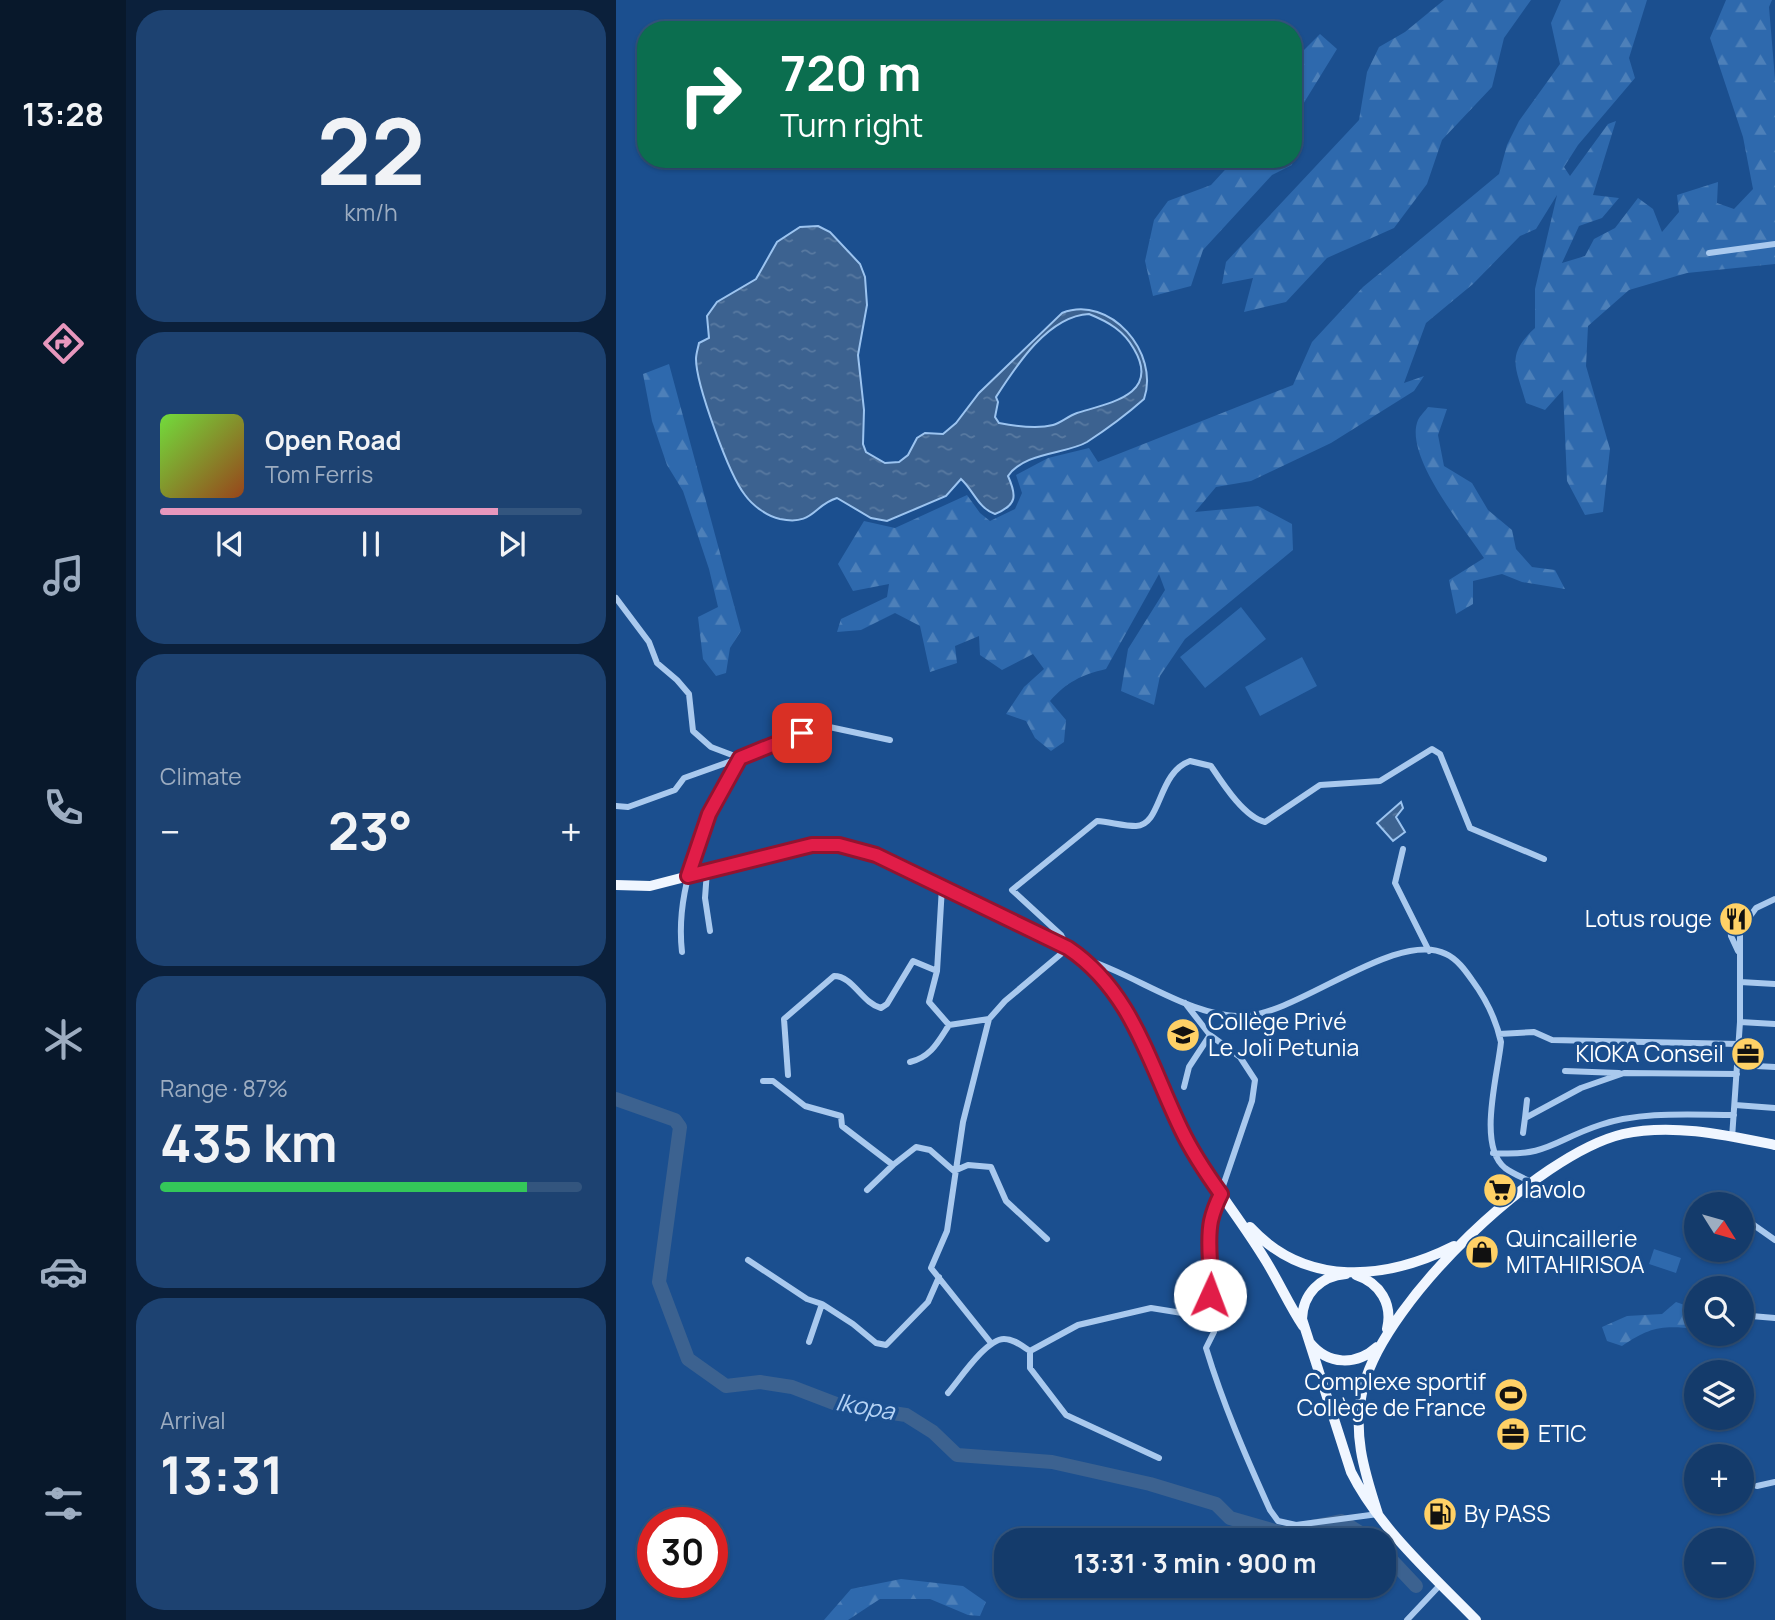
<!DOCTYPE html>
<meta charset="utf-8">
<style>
:root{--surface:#143b6b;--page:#1d4271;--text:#f1f3f6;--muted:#9dadc1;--line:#33557e;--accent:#e797bd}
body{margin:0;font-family:Manrope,sans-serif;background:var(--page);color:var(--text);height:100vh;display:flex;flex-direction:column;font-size:26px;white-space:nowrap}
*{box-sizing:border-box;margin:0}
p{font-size:23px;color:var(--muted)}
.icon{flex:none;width:38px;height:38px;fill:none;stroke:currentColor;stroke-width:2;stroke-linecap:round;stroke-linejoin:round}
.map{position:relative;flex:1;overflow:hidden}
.side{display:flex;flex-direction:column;gap:10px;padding:10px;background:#0b203b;width:490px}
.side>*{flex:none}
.top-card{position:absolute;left:21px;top:21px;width:665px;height:147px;border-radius:28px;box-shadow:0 2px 5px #0004,0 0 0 2px var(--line);background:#0b6e4f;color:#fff;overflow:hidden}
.needle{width:46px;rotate:127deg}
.controls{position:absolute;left:1068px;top:1192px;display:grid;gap:14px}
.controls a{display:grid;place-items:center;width:70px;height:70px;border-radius:50%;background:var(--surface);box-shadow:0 2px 5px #0004,0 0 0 2px var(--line);font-size:35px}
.speed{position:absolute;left:21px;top:1507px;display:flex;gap:14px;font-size:35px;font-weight:700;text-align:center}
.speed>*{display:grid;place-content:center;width:91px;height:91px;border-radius:50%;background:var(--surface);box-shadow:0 2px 5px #0004,0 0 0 2px var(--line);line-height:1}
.speed .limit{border:10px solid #d22;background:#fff;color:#111}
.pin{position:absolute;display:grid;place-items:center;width:60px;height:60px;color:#fff;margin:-30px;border-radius:14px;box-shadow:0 4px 10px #0006}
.me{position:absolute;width:77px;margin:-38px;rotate:2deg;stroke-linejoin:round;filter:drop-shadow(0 0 5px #0008)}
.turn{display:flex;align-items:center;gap:24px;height:147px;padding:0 28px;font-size:32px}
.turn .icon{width:91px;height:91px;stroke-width:2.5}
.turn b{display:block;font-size:49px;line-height:60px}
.big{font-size:52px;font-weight:700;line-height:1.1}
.side .tile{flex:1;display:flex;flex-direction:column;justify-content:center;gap:10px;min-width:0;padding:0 24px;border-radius:28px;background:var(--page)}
.side .dial{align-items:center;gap:0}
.dial b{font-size:91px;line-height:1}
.song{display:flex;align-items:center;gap:21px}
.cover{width:84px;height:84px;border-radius:10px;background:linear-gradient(135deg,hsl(100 70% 55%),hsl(20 70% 35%))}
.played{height:7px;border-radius:4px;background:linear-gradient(90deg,var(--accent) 80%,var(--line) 80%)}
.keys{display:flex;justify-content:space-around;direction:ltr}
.heat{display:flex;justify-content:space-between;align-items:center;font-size:38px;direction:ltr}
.charge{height:10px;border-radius:5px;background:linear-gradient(90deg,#34c759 87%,var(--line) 0)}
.trip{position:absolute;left:378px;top:1528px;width:402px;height:70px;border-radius:28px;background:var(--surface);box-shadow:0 2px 5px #0004,0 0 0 2px var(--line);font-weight:700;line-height:70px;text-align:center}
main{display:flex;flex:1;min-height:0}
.menu{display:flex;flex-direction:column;width:126px;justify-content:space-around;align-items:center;background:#08182b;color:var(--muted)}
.menu .icon{width:49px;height:49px}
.menu .current{color:var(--accent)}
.menu b{font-size:32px;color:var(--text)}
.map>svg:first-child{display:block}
.forest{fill:url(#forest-firs)}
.pitch{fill:#2e69ad}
.water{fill:url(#water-ripples);stroke:#9cc4f0;stroke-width:2;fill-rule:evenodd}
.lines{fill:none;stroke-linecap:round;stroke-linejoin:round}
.river{stroke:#3c6290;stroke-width:14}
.minor{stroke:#a9c9ee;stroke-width:6}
.primary{stroke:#f0f6ff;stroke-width:10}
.route-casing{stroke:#92132f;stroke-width:18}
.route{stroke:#e11d48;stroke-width:12}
.labels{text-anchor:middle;stroke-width:7;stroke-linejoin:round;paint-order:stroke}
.poi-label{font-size:23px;fill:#fff;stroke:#1b4f8f;text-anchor:start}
.water-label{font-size:24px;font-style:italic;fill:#b5d3f5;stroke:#1b4f8f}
</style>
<main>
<nav class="menu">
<b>13:28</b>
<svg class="icon current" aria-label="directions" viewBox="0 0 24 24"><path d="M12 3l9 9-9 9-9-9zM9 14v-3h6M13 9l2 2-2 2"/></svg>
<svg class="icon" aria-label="music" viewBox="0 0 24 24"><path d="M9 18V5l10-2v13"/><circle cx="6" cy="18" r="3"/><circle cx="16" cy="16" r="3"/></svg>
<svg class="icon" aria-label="phone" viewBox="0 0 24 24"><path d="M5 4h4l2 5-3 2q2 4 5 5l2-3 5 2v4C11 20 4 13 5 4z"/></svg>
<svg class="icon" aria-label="climate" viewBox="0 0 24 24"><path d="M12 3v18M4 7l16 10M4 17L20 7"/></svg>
<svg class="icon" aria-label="car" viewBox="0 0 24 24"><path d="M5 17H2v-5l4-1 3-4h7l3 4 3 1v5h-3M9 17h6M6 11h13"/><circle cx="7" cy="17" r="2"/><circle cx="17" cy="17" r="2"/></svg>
<svg class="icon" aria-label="filters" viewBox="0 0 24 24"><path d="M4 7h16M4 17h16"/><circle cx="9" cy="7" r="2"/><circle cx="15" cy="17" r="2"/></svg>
</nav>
<section class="side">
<div class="tile dial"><b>22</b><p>km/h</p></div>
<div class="tile">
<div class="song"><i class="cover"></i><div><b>Open Road</b><p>Tom Ferris</p></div></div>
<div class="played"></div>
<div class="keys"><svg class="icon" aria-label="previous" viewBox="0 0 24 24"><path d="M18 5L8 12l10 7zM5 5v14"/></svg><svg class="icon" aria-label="pause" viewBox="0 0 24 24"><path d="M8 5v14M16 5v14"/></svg><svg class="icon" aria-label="next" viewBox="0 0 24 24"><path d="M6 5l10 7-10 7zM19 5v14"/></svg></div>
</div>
<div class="tile"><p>Climate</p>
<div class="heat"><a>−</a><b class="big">23°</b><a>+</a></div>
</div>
<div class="tile"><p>Range · 87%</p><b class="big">435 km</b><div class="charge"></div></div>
<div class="tile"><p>Arrival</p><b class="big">13:31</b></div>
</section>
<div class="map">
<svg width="1159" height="1620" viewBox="0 0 1159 1620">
<defs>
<pattern id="forest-firs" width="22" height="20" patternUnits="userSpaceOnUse" patternTransform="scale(1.75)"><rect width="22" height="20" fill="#2e69ad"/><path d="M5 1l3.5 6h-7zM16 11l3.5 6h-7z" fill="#4d80b9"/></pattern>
<pattern id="water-ripples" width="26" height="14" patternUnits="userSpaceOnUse" patternTransform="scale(1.75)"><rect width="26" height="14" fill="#3c6290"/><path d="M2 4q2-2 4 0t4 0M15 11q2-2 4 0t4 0" fill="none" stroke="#597aa1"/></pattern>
</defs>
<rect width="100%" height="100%" fill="#1b4f8f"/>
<path class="forest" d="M828,0h87l-27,38 -12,49 -50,53 -15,44 -33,44 -67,30 -41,44 -42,10 9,-34 -31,6 4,-22 133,-142 8,-48 12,-25 26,-15z
M945,0h86l-18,58 6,20 -57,67 -14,22 6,9 38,-52 8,-3 -23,74 26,3 -17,20 -23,8 -17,37 23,-7 9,-17 21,-11 23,-30 15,11 9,23 17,-20 -2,-17 41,-13 -1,21 17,6 19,-20 -10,-52 -33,-99 16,-38h46l-3,7 6,72v185l-88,9 -58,17 -41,36 -2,40 24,83 -7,63 -18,3 -18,-34 -4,-91 -18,20 -19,-7c-10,-36 -21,-47 9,-75v-39l22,-94 -21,34 -16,7 -47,48 -47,39 -22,60 20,-7 -10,15 -83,52 -80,38 -35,6 -21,25 63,-6 34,18 1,26 -108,89 -25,37 -6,29 -33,-14 7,-42 37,-59 -6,-16 -53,95c-25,6 -39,13 -56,32l16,19 -2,22 -13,9 -16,-13 -9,-17 -20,-7 18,-27 20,-18 -11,-15 -31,16 -22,-15 -1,-19 -24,10 2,17 -27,9 -10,-46 -25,-13 -34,17 -24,2 4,-13 46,-22 2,-13 -36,7 -15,-27 26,-43 31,7 72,-33 13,18 10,8 25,-12 7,-16 -6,-18 32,-17 41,-10 9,14 195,-77 19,-43 51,-55 136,-113 8,-29 12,-24 41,-57 -9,-41z
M704,34l17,15 -40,65 -4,39v-92z
M619,159h58l-1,6 -20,10 -69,75 -12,36 -38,10 -8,-35 9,-41 14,-19 43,-16z
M53,364l72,267 -11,17 -4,25 -10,3 -13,-17 -5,-42 20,-10 -9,-38 -26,-78 -16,-26 -15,-44 -9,-47z
M812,407l19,2 -9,26 6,31 28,17 16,27 24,20 4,19 16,18 23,3 10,19 -43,-7 -20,-8 -29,7v23l-17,10 -7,-34 35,-22c-19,-29 -81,-102 -66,-138 2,-4 7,-9 10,-13z
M1060,1302l20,7v20c-34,-4 -46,-2 -74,17l-15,-5 -5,-14 25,-11 35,-2z
M285,1579l62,7 23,16 -6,14 -12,-1 -38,-16h-50l-32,21h-24l27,-31z"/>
<path class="pitch" d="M625,607l25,32 -61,49 -25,-31z
M686,657l15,29 -57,30 -15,-29z
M1038,1249l27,9 -5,15 -27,-9z"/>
<path class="water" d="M202,226l12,6 30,32 5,13 2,28 -9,50 6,55 -1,34 3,8 19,11 14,-1 9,-7 9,-17 8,-5 18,1 13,-11 23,-30 83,-80c48,-19 98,40 82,86 -18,16 -37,30 -57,43 -20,12 -63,10 -79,34 9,20 9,29 -13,38 -17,-6 -21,-23 -34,-35l-15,17 -59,25 -16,-3 -34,-20c-24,7 -23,28 -57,21 -13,-3 -27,-13 -35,-24 -16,-20 -49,-111 -49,-136 0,-5 2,-11 3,-16l10,-5 -2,-22 10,-14 39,-23 21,-37 23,-15zM473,314c20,8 35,17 45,35 27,46 -25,54 -57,64 -9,3 -16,10 -24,12 -16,4 -38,1 -54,-2l-4,-6 3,-15 -2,-5c20,-31 52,-81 93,-83z
M785,802l2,6 -7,9 9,15 -12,9 -16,-18z"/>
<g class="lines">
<path class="river" d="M0,1099l59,21 5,7 -21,155 29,77 38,27 34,-4 32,5 47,18 67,10 27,17 24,23 95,7 98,22 66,20 14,14 52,15 59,-12 31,19
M768,1552l32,34"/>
<path class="minor" d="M1093,253l66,-9
M0,598l33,44 8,21 20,17 12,14 4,37 18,16 29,11 80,-33 70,15
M0,806l12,1 47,-17 9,-12 56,-20
M787,849l-8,34 34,68
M91,871l-2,27 5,33
M326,887l-5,84 -8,31 20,23
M1113,912l2,24 7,15
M66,952c-8,-70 26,-134 58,-194
M469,959c50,15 108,60 160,57 55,-3 152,-87 201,-62 11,5 19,16 26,26 14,19 24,39 29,62 -3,32 -24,104 4,126 8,6 19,10 28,15
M1124,982l35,2
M1124,1022l35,2
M883,1034l35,-2 18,8 187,4
M294,1062c21,-5 28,-20 39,-37l40,-6
M1121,1065l38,2
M949,1071l54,2
M172,1075l-4,-56 50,-43c19,0 28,27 47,32l6,-4 26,-43 24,10
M147,1081h10l32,25 36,10 1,10 51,39 23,-18 14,3 24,21 14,-6 23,2 15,34 41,38
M568,1087l5,-20 21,-32
M911,1100l-2,18 56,-30 43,-15 113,1
M1119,1105l40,3
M907,1133l2,-15
M1116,1138l8,-116v-92l16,-22 19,-9
M877,1153c55,4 61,-13 107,-28 42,-14 91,-10 134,-10
M251,1190l26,-25
M1125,1216l34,24
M132,1260l59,39 15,5 31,20 23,19 10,2 42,-43 11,-25
M1135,1316l24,2
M591,1317l5,3 2,12 -8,16c17,56 40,109 64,162l8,11 18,4 82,-11
M193,1342l13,-38
M375,1343l-60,-75 16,-37 16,-109 26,-103 16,-18 63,-53 -7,-13 -49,-45 85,-69c13,1 27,5 39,5 26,-1 21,-53 54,-65l21,5c12,18 33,51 54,56l55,-37 60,-4 52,-32 8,5 30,74 74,31
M414,1351v17l36,47 93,43
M332,1393c12,-14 38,-54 56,-54 10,0 18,7 26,12l48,-26 73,-17 56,9 6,-43 -4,-32 2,-21 41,-120 3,-21 -15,-23 -30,-22 -25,-32
M1141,1486l18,-4
M791,1620l34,-36"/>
<path class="primary" d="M0,885l34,1 148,-38 41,-3 37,10 192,93c70,47 82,128 121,197 23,40 53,76 77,116 13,21 23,44 37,65
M634,1227c56,61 136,53 204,19
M730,1274c-26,2 -43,20 -44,45l49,153c28,56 81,103 125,148
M740,1275c24,8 37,29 31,54
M694,1343c18,22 46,23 67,4
M762,1514c-14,-43 -27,-84 -14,-129 22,-85 174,-231 259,-251 49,-11 103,1 152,11"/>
</g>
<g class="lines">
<g class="route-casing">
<path id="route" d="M186,733l-62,25 -31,56 -21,62 124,-31h27l37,10 192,93c64,43 81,115 113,181 11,23 25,44 40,65 -4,8 -8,18 -10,27 -5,24 2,50 -1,74"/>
</g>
<use href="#route" class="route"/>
</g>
<defs>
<g id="restaurant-disc" transform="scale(1.75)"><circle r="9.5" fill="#ffd166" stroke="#1b4f8f"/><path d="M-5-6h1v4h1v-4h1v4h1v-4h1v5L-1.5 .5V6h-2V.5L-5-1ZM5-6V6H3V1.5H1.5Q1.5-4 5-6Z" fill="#111"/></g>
<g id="school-disc" transform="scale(1.75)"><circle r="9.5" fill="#ffd166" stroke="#1b4f8f"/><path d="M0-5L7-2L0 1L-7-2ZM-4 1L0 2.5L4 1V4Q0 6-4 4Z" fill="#111"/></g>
<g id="office-disc" transform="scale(1.75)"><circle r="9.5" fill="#ffd166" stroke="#1b4f8f"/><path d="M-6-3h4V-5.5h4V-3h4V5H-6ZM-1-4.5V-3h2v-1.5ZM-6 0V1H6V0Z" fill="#111"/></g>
<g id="supermarket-disc" transform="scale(1.75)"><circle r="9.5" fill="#ffd166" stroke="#1b4f8f"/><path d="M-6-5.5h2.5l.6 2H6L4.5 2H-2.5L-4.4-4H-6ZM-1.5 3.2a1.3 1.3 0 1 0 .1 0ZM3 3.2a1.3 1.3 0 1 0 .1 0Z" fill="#111"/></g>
<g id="shop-disc" transform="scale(1.75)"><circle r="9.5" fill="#ffd166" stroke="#1b4f8f"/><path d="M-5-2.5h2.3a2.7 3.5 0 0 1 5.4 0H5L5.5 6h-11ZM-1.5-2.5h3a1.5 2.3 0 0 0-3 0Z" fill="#111"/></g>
<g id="stadium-disc" transform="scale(1.75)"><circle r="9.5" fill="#ffd166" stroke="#1b4f8f"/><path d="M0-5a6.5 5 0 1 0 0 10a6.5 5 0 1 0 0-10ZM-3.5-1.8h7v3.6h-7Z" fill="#111"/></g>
<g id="fuel-disc" transform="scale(1.75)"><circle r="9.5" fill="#ffd166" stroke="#1b4f8f"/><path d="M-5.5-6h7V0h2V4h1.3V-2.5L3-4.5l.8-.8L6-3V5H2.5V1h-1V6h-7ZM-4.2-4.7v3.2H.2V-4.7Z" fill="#111"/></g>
</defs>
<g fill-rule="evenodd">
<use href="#restaurant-disc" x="1120" y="919"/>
<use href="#school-disc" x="567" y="1035"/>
<use href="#office-disc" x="1132" y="1054"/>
<use href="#supermarket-disc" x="884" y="1190"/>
<use href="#shop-disc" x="866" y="1252"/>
<use href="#stadium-disc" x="895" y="1395"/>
<use href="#office-disc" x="897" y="1434"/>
<use href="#fuel-disc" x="824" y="1514"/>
</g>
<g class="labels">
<g class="poi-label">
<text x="1096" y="927" text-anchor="end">Lotus rouge</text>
<text x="592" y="1030">Collège Privé<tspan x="592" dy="26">Le Joli Petunia</tspan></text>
<text x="1108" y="1062" text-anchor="end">KIOKA Conseil</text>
<text x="908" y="1198">Iavolo</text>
<text x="890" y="1247">Quincaillerie<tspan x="890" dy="26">MITAHIRISOA</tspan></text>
<text x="870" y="1390" text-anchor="end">Complexe sportif<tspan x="870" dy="26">Collège de France</tspan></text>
<text x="922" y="1442">ETIC</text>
<text x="848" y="1522">By PASS</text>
</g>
<g class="water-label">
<text transform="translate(249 1407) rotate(10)" y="8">Ikopa</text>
</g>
</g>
</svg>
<div class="controls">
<a><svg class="needle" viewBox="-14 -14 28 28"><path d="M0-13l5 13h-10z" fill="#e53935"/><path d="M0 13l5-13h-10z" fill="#9dadc1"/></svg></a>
<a><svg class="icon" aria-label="search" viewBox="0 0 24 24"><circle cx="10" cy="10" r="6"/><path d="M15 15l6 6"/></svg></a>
<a><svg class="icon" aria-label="layers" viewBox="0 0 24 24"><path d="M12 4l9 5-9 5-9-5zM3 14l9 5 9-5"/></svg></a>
<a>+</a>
<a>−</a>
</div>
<div class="speed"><div class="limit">30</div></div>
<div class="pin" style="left:186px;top:733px;background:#d93025"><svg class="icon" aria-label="arrive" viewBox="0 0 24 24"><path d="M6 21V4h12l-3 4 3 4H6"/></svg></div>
<svg class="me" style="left:594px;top:1295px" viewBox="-20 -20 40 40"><circle r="19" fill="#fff"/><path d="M0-13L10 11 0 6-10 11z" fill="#e11d48"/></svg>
<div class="trip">13:31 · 3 min · 900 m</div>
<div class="top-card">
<div class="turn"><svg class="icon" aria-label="right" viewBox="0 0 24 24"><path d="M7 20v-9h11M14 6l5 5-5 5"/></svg><div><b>720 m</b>Turn right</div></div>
</div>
</div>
</main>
